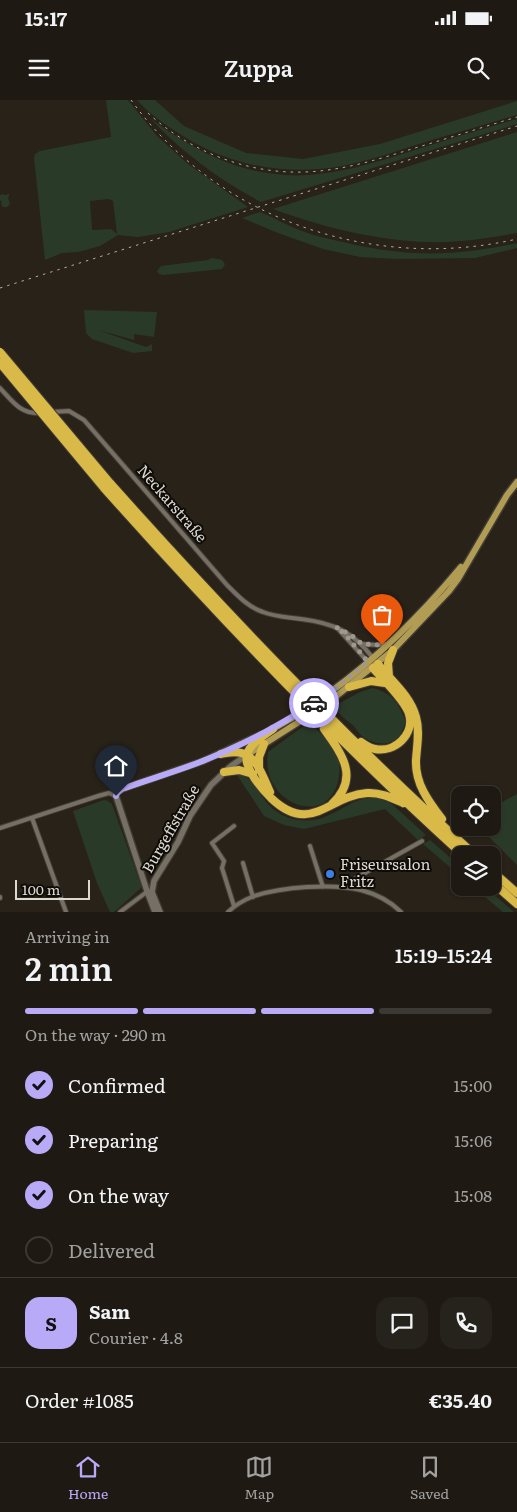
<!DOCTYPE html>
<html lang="en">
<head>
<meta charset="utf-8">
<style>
	body { margin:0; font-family:Literata,serif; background:#26231c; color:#f1f3f6; height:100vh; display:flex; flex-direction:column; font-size:19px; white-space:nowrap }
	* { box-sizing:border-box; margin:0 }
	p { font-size:16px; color:#a1a1a0 }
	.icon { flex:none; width:28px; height:28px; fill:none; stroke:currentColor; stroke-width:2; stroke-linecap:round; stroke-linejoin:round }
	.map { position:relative; height:812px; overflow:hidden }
	.panel { display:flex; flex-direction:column; background:#1e1a13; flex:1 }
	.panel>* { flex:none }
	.controls { position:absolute; left:451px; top:686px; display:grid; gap:10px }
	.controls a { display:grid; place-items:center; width:50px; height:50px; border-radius:10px; background:#1e1a13; box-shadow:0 1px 4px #0004,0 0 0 1px #3c3833; font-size:25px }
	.scale { position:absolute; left:15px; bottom:12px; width:75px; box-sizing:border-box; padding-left:5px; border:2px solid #dcd9d2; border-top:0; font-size:14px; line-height:18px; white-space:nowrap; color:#dcd9d2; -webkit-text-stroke:4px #0f0c08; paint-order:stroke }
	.pin { position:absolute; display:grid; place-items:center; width:42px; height:42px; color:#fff; margin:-51px -21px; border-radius:50% 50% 50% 0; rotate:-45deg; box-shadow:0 0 5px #0007 }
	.pin .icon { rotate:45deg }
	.courier { position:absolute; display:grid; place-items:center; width:50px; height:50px; margin:-25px; border:4px solid #b9aaf7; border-radius:50%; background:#fff; color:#222; box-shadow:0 1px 6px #0007 }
	.summary em { font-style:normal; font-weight:600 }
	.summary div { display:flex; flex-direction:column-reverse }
	.summary { display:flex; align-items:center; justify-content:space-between; height:85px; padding:0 25px }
	h1 { font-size:32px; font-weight:600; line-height:38px }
	.bar { display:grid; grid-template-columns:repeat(4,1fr); gap:8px 5px; align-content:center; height:60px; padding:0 25px }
	.bar i { height:6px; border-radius:4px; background:#3c3833 }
	.bar .current { background:#b9aaf7 }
	.bar p { grid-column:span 4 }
	.line { display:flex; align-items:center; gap:12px; padding:0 25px; border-top:1px solid #3c3833 }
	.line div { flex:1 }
	.round { display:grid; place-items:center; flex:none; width:52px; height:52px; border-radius:15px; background:#26231c }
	ol { padding:0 25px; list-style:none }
	li { display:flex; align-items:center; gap:15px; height:55px }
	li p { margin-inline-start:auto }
	li .icon { padding:5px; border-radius:50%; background:#b9aaf7; color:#111; stroke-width:4 }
	li:last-child { color:#a1a1a0 }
	li i { width:28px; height:28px; border:2px solid #3c3833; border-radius:50% }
	.status { display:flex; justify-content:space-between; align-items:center; height:35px; padding:0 25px; background:#1e1a13; direction:ltr }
	.status svg { height:14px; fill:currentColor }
	header { display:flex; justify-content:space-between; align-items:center; height:65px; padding:0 25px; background:#1e1a13; font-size:22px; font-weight:600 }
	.dock { display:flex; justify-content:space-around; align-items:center; height:70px; border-top:1px solid #3c3833; background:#1e1a13; font-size:14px; color:#a1a1a0 }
	.dock a { display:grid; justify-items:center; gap:2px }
	.dock .current { color:#b9aaf7 }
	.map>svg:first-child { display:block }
	.green { fill:#2a3a28; fill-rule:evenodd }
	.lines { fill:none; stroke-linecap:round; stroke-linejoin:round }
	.minor-casing { stroke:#423d35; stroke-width:6 }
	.secondary-casing { stroke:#423d35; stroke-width:8 }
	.primary-casing { stroke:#423d35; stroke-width:9 }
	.motorway-casing { stroke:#423d35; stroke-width:10 }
	.minor { stroke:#766f64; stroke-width:4 }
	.secondary { stroke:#766f64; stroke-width:5.5 }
	.primary { stroke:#b19c54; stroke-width:6 }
	.motorway { stroke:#d9ba49; stroke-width:8 }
	.rail { stroke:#b3b0a8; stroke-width:1; stroke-dasharray:2.5 5; stroke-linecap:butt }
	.primary-bridge-casing { stroke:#423d35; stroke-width:9; stroke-linecap:butt }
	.motorway-bridge-casing { stroke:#423d35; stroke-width:10; stroke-linecap:butt }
	.primary-bridge { stroke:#b19c54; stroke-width:6 }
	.motorway-bridge { stroke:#d9ba49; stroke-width:8 }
	.done { stroke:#9d9991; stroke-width:5; stroke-dasharray:0 9 }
	.route { stroke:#b9aaf7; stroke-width:6 }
	.shop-dot { fill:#3f7fe0; stroke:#0f0c08; stroke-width:2 }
	.labels { text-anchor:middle; stroke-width:4; stroke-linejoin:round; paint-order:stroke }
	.street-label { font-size:15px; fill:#dcd9d2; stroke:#0f0c08 }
	.poi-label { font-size:15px; fill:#dcd9d2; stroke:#0f0c08; text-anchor:start }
</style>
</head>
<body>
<div class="status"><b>15:17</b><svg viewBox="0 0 49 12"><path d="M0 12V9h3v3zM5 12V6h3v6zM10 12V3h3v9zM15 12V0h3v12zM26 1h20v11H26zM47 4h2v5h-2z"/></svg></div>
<header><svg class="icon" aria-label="menu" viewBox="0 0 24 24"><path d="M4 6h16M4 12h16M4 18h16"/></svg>Zuppa<svg class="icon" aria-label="search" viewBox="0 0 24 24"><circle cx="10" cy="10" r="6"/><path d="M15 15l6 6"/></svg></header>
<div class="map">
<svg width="517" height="812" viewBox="0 0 517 812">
	<rect width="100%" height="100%" fill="#282219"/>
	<!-- green -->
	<path class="green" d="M106,0H128L157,36L188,64L248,107L169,132L138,137L118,135L100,146L78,152L62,153L45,160L34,58L35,54L40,51L111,37ZM109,99L113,101L117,134L111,129L92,130L90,101Z
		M137,0H155L184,26L246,53L303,59L380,44L517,1V15C484,25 452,34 419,44C394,52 368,61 342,66C292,75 240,68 195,43C174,31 153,18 137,0Z
		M150,18C190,48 234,72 285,75C329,78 373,63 415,50C449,39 483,29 517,19V24L261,102C221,81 181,52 150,18Z
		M517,32V133C488,138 459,143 429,142C376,141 319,126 273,109Z
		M3,94L5,95L9,94V96L8,98L10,104L7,107H3L1,104L2,102L0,100V95Z
		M260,112C275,118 288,126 302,131C315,136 329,139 343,142C404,157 456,157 517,143V148L475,158L396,159L360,157L323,149L278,133L242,118Z
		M212,158L222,160L225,164L222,169L164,175L159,174L157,171L161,166L208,160Z
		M84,210L157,212L154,237L134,234V240L98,230L146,247L152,244V251L133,253L92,239L86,233Z
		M373,588C394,594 398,603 406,622C404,626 402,632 399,636C389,648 371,644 361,635C357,631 355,626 350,623C344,618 341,616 336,610V605L360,592Z
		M309,622C318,631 329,640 335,651C340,659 340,669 339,677C330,731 259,704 268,652Z
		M237,675C251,674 256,689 264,699C271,710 286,719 299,720C307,721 315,720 322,718C347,710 364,686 393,705L426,735L418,740L385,709L304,729L284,725L264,716Z
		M517,694V765L480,728H492L493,707Z
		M104,700L108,701L112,704L141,785V788L114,812H110L97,783L73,711Z
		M430,740L460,766V776L423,744Z
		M474,788H486L514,812H503Z"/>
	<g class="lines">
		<!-- minor casing -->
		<g class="minor-casing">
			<path id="minor" d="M0,288C13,302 21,315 42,313
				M51,312L69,311L84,320L227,485C238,496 248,507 263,512C276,517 288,517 301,519C334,523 353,532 373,558
				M339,530L368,562
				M362,544L377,545L387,544
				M32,718L66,812
				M234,726L212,743L224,761L222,768L234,806
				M0,728L98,696L109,693L116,696
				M310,746L323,787
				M243,763L253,797
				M351,788L356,778L422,741
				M0,797V798
				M120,812L148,791
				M228,812C235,805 244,800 254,796C282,787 332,783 361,790C376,794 390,801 401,812"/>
		</g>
		<!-- secondary casing -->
		<g class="secondary-casing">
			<path id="secondary" d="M155,812L147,791L116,696L117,693L122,689L203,661L262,634
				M160,812L152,792L154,781L178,742L190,716L211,685L231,666L247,655"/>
		</g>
		<!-- primary casing -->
		<g class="primary-casing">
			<path id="primary" d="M329,593C379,557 422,514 461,467
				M334,598L393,550L449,491L458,479L507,395L517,382
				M273,629L292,618
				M247,655L297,623"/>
		</g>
		<!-- motorway casing -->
		<g class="motorway-casing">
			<path id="motorway" d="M110,383C226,513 346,639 475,755
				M104,388C218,516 336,640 463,755
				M378,564C391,581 410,595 416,617C420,631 417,645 416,660C415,683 428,701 442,719
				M389,577L388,563L393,550
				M349,587L371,581L385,583
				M273,629C262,637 243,647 247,663C251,676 262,689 271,698C311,736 328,696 367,693C380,692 392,698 403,703
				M324,629C342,654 360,678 332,704
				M361,642C365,645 369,648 375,649C395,653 415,634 409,614C405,600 383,580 373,568
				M221,654C227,653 234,651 241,653C257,656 264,679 270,692
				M259,670V657L264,644
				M224,672L239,670L253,674
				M492,771L517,793
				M492,782L517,804"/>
		</g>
		<!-- minor -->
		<use href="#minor" class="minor"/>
		<!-- secondary -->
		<use href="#secondary" class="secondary"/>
		<!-- primary -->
		<use href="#primary" class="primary"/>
		<!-- motorway -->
		<use href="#motorway" class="motorway"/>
		<!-- rail -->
		<path class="rail" d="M131,0C218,120 374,172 517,139
			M148,13C189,51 247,74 304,72C342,71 379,59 415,48C449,38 483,27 517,17
			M0,188L517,26"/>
		<!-- primary-bridge casing -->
		<g class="primary-bridge-casing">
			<path id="primary-bridge" d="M292,618L329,593
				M297,623L334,598"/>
		</g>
		<!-- motorway-bridge casing -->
		<g class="motorway-bridge-casing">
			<path id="motorway-bridge" d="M0,252L110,383
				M0,263L104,388"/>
		</g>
		<!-- primary-bridge -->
		<use href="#primary-bridge" class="primary-bridge"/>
		<!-- motorway-bridge -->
		<use href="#motorway-bridge" class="motorway-bridge"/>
	</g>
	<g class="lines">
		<!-- done -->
		<path class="done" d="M314,603L336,588L368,562L345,534L336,527L351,535L362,544L382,545"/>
		<!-- route -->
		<path class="route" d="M116,696L117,693L122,689C147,680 171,673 195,664C237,648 276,628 314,603"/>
	</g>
	<!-- markers -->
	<circle class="shop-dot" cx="330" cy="774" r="5"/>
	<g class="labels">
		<!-- street labels -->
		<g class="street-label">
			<text transform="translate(172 404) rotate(49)" y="5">Neckarstraße</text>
			<text transform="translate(171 729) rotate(-60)" y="5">Burgeffstraße</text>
		</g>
		<!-- poi labels -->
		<g class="poi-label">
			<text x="340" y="770">Friseursalon<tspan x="340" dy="17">Fritz</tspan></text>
		</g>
	</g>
</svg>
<div class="controls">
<a><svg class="icon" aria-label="locate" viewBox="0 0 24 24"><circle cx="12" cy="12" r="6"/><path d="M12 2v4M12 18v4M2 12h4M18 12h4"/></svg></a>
<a><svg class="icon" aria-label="layers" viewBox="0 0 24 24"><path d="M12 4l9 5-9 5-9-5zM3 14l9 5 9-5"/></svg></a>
</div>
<div class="scale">100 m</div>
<div class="pin" style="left:382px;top:545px;background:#ea580c"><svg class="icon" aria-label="bag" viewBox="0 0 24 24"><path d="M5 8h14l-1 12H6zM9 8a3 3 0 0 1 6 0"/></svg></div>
<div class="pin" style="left:116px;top:696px;background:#1f2937"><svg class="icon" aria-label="home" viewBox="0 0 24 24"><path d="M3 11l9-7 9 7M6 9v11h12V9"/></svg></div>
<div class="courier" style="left:314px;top:603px"><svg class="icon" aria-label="car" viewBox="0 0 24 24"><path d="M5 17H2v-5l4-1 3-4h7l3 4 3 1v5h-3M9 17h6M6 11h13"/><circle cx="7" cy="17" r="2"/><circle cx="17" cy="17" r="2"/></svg></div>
</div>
<section class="panel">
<div class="summary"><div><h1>2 min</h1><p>Arriving in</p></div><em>15:19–15:24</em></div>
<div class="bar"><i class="current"></i><i class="current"></i><i class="current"></i><i></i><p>On the way · 290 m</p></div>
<ol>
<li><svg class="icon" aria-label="check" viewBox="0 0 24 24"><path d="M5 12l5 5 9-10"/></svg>Confirmed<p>15:00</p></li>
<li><svg class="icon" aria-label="check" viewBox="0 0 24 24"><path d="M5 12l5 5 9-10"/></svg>Preparing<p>15:06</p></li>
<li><svg class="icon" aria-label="check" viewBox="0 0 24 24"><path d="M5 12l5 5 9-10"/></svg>On the way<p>15:08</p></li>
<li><i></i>Delivered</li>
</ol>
<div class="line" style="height:90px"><b class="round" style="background:#b9aaf7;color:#111">S</b><div><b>Sam</b><p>Courier · 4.8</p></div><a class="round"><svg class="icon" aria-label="chat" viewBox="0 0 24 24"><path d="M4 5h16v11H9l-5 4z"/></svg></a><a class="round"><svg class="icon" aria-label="phone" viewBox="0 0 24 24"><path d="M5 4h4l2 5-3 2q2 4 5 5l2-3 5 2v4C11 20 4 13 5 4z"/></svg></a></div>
<div class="line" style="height:65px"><div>Order #1085</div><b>€35.40</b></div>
</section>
<nav class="dock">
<a class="current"><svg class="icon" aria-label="home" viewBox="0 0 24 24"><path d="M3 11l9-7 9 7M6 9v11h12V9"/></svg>Home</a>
<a><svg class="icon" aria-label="map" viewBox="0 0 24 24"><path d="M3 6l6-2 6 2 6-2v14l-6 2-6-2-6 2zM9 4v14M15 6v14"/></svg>Map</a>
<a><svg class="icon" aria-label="saved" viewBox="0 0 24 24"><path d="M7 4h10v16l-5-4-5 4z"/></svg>Saved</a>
</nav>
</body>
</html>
